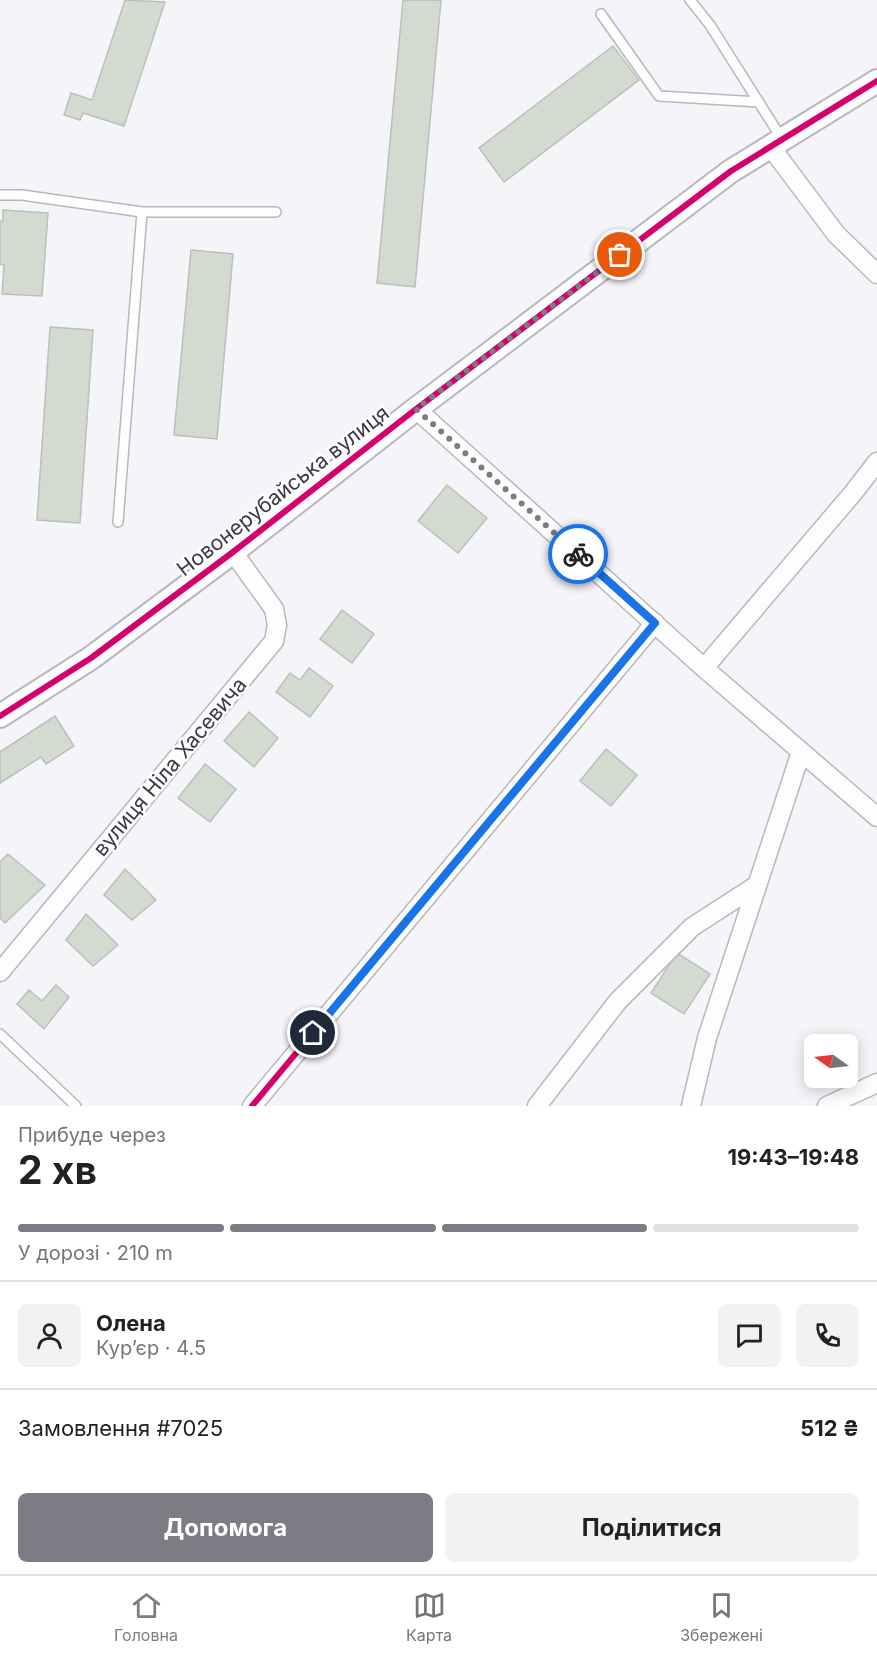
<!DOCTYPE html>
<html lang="uk">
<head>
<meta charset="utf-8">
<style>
	body { margin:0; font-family:Inter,sans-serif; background:#f2f2f2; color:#222; height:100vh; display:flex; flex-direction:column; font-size:22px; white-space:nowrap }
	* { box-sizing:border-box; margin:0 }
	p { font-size:20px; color:#767676 }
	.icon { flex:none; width:33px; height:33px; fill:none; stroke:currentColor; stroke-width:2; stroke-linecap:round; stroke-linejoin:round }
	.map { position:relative; height:1106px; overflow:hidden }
	.panel { display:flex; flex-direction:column; background:#fff; flex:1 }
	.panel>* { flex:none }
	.needle { width:39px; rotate:284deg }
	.tools { position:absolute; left:804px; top:1034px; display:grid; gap:12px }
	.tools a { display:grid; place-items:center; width:54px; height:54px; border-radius:9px; background:#fff; box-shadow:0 3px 15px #0003; font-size:30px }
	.pin { position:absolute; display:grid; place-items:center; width:51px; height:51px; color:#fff; margin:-26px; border:3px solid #fff; border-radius:50%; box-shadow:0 2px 6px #0007 }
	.courier { position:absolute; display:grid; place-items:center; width:60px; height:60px; margin:-30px; border:4px solid #1a73e8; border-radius:50%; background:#fff; color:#222; box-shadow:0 2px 8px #0007 }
	.headline em { font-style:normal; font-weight:700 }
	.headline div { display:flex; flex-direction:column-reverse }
	.headline { display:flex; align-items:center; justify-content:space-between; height:102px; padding:0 18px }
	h1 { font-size:39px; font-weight:700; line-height:45px }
	.bar { display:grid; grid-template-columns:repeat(4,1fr); gap:9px 6px; align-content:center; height:72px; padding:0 18px }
	.bar i { height:8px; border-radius:4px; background:#e0e0e0 }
	.bar .current { background:#7d7b84 }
	.bar p { grid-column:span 4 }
	.line { display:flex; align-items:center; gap:15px; padding:0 18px; border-top:2px solid #e0e0e0 }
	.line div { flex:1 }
	.round { display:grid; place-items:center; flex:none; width:63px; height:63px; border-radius:9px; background:#f2f2f2 }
	.cta { display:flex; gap:12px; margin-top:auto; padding:12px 18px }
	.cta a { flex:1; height:69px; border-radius:9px; background:#7d7b84; color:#fff; font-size:24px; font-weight:700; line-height:69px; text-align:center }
	.cta a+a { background:#f2f2f2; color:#222 }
	.tab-bar { display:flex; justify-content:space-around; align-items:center; height:84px; border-top:2px solid #e0e0e0; background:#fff; font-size:16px; color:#767676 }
	.tab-bar a { display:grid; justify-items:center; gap:3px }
	.tab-bar .current { color:#7d7b84 }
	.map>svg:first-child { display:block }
	.building { fill:#d3dbd1; stroke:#bcbfbc; stroke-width:1.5 }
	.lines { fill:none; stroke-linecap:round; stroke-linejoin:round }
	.service-casing { stroke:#b8b7be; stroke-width:12 }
	.minor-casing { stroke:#b8b7be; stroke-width:21 }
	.tertiary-casing { stroke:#b8b7be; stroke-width:26 }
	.service { stroke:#fefdfe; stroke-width:9 }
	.minor { stroke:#fefdfe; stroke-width:18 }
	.tertiary { stroke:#fefdfe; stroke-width:22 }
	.cycleway-casing { stroke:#fff; stroke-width:10 }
	.cycleway { stroke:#d6006c; stroke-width:6 }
	.done { stroke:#7d7b84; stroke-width:6; stroke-dasharray:0 10.8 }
	.route { stroke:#1a73e8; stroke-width:8 }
	.labels { text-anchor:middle; stroke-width:5; stroke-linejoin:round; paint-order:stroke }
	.street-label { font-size:21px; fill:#3c3a45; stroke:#fff }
</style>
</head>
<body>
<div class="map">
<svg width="877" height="1106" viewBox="0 0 877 1106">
	<rect width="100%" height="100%" fill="#f5f4f9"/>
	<!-- building -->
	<path class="building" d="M125,0L165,2L124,126L83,113L80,120L64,115L71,93L92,100Z
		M403,0H441L415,287L377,283Z
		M613,46L639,80L504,182L479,148Z
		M3,210L48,213L42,296L2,294L4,265L0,264V221H3Z
		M191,250L233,254L217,439L174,435Z
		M50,327L93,330L80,523L37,520Z
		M447,485L487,518L458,553L418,521Z
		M342,610L374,634L352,663L320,639Z
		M309,668L333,686L310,717L276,692L290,673L300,680Z
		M249,712L278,738L254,767L224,741Z
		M55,716L74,746L46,764L41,757L0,783V752Z
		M606,749L637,775L611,806L580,781Z
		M205,764L236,789L210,822L178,798Z
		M8,854L45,885L5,923L0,918V862Z
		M125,869L156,900L132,920L104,895Z
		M86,914L118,945L93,966L66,940Z
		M677,953L710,974L684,1014L651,993Z
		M56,985L69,997L44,1029L17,1004L29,990L42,1001Z"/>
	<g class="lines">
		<!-- service casing -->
		<g class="service-casing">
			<path id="service" d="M690,0L710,25L782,139
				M601,14L659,96L759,102
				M0,195H22L142,212H276
				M118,522L142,212
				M0,1034L76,1106"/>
		</g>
		<!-- minor casing -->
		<g class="minor-casing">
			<path id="minor" d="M770,146L836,234L877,274
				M416,409L704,668L877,817
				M704,668L853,493L877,462
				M0,972L274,641L277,625L274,609L233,552
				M252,1106L655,623
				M537,1106L618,1001L692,927L757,885
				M691,1106L707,1038L801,752
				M827,1106L877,1083"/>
		</g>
		<!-- tertiary casing -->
		<g class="tertiary-casing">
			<path id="tertiary" d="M0,716L91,658L233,552L416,409L731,171L877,81"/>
		</g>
		<!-- service -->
		<use href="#service" class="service"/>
		<!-- minor -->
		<use href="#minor" class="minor"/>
		<!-- tertiary -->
		<use href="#tertiary" class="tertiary"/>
		<!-- cycleway casing -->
		<g class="cycleway-casing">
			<path id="cycleway" d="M0,716L91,658L233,552L416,409L731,171L877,81
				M252,1106L655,623"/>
		</g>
		<!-- cycleway -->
		<use href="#cycleway" class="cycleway"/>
	</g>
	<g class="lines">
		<!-- done -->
		<path class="done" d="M578,554L416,409L620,255"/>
		<!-- route -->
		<path class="route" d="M313,1033L655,623L578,554"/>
	</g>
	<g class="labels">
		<!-- street labels -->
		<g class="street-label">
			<text transform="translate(283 491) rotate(-38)" y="7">Новонерубайська вулиця</text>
			<text transform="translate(170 767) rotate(-50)" y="7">вулиця Ніла Хасевича</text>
		</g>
	</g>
</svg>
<div class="tools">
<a><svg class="needle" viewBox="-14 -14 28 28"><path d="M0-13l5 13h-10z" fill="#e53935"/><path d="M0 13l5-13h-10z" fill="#767676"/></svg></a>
</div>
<div class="pin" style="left:620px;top:255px;background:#ea580c"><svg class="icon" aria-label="bag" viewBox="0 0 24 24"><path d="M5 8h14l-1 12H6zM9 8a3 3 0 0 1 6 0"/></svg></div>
<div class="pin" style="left:313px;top:1033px;background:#1f2937"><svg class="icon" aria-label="home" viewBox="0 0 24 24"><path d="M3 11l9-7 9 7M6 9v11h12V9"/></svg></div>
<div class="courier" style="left:578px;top:554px"><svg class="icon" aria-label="bike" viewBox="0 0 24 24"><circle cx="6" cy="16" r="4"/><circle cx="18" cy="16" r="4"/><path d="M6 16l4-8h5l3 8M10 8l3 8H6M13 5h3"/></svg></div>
</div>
<section class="panel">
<div class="headline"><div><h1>2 хв</h1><p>Прибуде через</p></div><em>19:43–19:48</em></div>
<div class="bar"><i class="current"></i><i class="current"></i><i class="current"></i><i></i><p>У дорозі · 210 m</p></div>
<div class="line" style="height:108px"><a class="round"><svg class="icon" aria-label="person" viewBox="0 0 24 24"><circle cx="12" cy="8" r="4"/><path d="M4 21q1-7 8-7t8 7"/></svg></a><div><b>Олена</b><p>Кур’єр · 4.5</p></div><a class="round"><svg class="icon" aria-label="chat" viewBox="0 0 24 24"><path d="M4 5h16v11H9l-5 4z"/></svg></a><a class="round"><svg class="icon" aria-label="phone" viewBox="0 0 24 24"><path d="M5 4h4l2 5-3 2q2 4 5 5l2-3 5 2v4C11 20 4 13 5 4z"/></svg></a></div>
<div class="line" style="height:78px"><div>Замовлення #7025</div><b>512 ₴</b></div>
<div class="cta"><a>Допомога</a><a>Поділитися</a></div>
</section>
<nav class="tab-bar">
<a class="current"><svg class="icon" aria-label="home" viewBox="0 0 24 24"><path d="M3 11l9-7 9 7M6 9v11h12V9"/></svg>Головна</a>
<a><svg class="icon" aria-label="map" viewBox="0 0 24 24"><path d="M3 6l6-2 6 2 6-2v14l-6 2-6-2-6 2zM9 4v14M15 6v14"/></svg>Карта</a>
<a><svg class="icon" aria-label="saved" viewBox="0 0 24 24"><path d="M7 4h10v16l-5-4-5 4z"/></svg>Збережені</a>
</nav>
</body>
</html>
